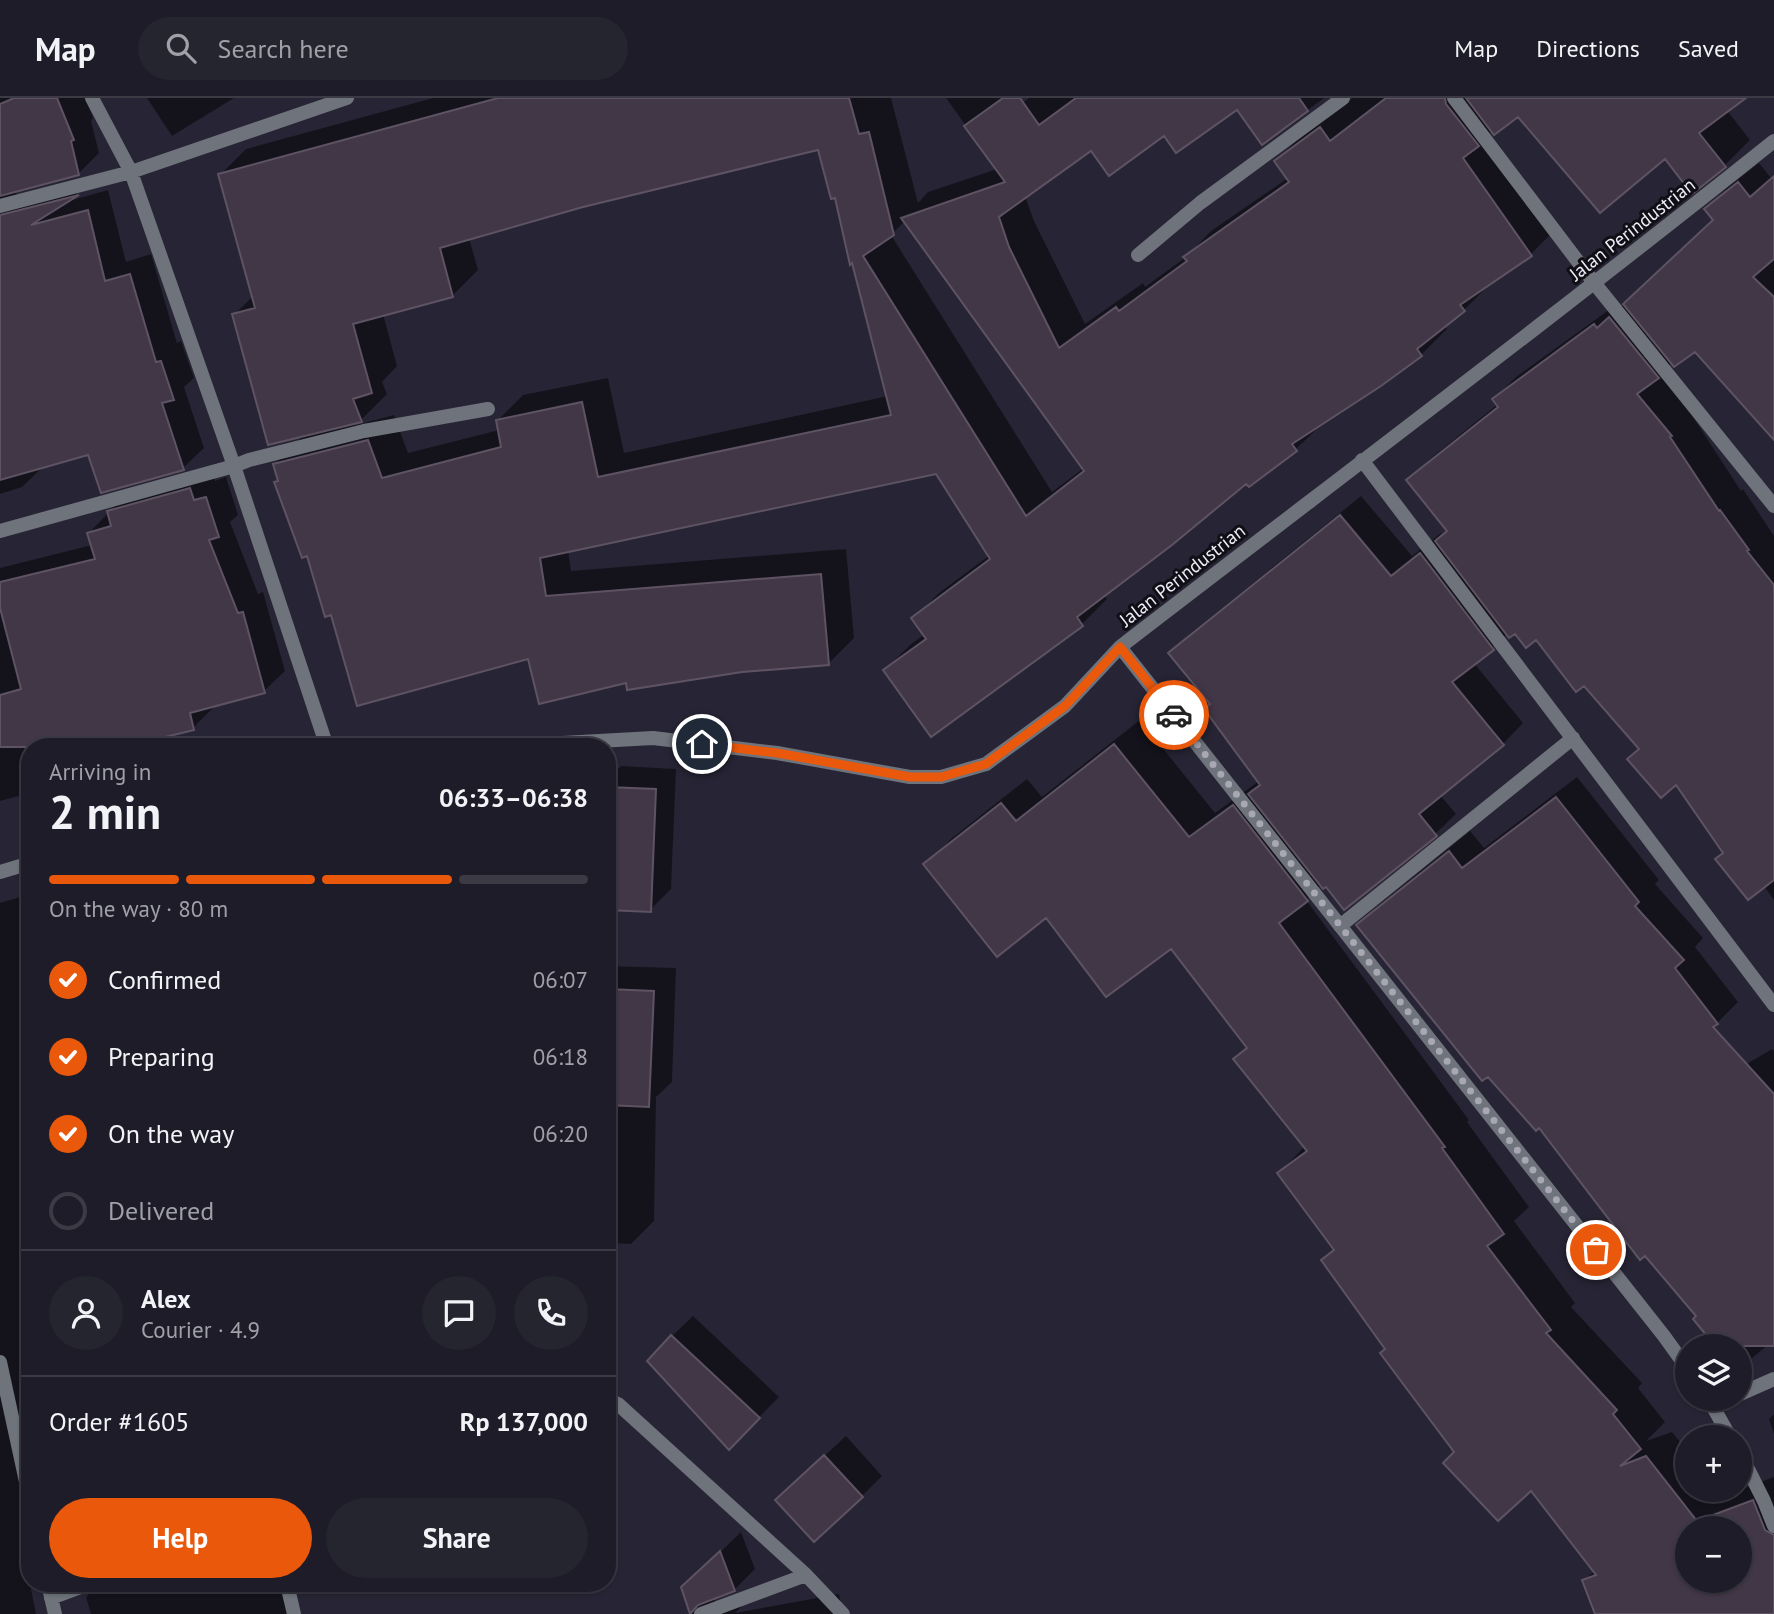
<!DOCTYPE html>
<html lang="en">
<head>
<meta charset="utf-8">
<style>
	body { margin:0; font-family:"PT Sans",sans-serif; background:#252530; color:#f1f3f6; height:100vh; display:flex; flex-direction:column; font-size:26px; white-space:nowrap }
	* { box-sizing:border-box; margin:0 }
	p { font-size:23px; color:#a0a1a8 }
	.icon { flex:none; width:38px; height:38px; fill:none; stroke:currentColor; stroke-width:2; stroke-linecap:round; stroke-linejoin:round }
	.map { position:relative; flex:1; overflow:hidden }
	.panel { position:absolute; left:21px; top:640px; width:595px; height:854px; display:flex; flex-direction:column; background:#1d1c28; border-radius:28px; box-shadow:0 2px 5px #0004,0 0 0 2px #3b3a45 }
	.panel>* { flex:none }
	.buttons { position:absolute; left:1675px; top:1236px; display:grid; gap:14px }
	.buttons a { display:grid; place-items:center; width:77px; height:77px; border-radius:50%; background:#1d1c28; box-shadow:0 2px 5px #0004,0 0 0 2px #3b3a45; font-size:35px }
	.pin { position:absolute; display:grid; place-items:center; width:60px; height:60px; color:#fff; margin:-30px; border:4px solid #fff; border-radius:50%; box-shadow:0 2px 7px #0007 }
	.courier { position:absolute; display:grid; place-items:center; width:70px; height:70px; margin:-35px; border:5px solid #ea580c; border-radius:50%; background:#fff; color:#222; box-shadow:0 2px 9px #0007 }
	.headline em { font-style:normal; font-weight:600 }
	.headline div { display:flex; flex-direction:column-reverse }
	.headline { display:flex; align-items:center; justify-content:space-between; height:119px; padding:0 28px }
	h1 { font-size:46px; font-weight:600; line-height:52px }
	.bar { display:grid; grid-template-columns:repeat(4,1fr); gap:10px 7px; align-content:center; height:84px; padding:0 28px }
	.bar i { height:9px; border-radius:5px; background:#3b3a45 }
	.bar .selected { background:#ea580c }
	.bar p { grid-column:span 4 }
	.line { display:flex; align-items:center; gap:18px; padding:0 28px; border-top:2px solid #3b3a45 }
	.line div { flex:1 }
	.round { display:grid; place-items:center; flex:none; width:74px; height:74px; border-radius:37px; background:#252530 }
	ol { padding:0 28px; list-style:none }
	li { display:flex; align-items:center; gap:21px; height:77px }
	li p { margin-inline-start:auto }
	li .icon { padding:7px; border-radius:50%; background:#ea580c; color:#fff; stroke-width:4 }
	li:last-child { color:#a0a1a8 }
	li i { width:38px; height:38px; border:4px solid #3b3a45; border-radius:50% }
	.action { display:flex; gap:14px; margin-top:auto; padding:14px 28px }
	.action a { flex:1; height:80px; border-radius:42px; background:#ea580c; color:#fff; font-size:28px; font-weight:600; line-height:80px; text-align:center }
	.action a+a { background:#252530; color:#f1f3f6 }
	header { display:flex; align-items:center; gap:42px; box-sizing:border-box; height:98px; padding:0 35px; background:#1d1c28; border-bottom:2px solid #3b3a45 }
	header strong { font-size:33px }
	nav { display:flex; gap:38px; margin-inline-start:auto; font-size:24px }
	.search { width:490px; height:63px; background:#252530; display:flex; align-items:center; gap:18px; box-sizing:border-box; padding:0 24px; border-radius:38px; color:#a0a1a8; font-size:26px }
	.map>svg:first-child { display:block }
	.shadow { fill:#0007; fill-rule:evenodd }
	.building { fill:#423747; stroke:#5e5363; stroke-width:2; fill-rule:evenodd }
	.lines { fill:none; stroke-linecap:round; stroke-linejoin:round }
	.minor { stroke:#6f737b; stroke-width:14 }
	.done { stroke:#a8a7b4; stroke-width:7; stroke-dasharray:0 12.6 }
	.route { stroke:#ea580c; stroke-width:9 }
	.labels { text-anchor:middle; stroke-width:6; stroke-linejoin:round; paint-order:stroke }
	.street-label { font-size:19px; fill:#eeedf8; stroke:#100f16 }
</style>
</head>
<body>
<header>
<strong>Map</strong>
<div class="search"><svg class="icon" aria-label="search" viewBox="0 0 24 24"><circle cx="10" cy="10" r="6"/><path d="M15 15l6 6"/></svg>Search here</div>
<nav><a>Map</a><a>Directions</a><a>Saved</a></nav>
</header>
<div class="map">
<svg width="1774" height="1516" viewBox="0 0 1774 1516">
	<rect width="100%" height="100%" fill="#272535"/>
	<!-- shadow -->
	<path class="shadow" d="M0,0H85L93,20L91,23L99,55L78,76L14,93L18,97L95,79L69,103L108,92L126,164L151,156L177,245L181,243L194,280L184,289L204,350L183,370L89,355L44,368L22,389L0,396Z
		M147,0H234L172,38Z
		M433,0H891L918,105L928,94L997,71L946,0H1020L1014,11L1029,0H1324L1263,45L1237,10L1165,35L1091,51L1025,98L1034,123L1085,226L1143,185L1145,189L1186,159L1211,133L1288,80L1276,63L1302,37L1353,0H1741L1726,11L1750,42L1725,67L1693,93L1665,59L1518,16L1493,32L1489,35L1556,131L1531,156L1489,187L1464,212L1444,228L1447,231L1421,257L1322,326L1296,351L1249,387L1247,384L1104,497L1107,501L1082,526L885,572L910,547L925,536L913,521L939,495L990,457L937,374L568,452L571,473L846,451L854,540L828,566L628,583L332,515L276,385L279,382L275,366L305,336L234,217L253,198L220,77L246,51ZM819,50L836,98L888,298L624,355L608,280L523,297L497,323L499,332L408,355L394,317L356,327L387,296L382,284L397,268L383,216L452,198L478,172L469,140L582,108ZM905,123L1084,370L1052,394L891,137Z
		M1759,65L1771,80L1774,78V339L1695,252L1673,264L1660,276L1692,315L1691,316L1741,393L1743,391L1774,438V802L1764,788L1725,754L1677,685L1641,650L1584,586L1537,540L1515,533L1507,536L1474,565L1523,625L1503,646L1440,697L1456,716L1435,736L1326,787L1322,786L1306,802L1469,1022L1467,1024L1529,1109L1514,1123L1575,1205L1571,1209L1642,1285L1638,1290L1665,1324L1646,1343L1672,1334L1687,1352V1391H1718L1723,1398L1774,1379V1516H1597L1584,1483L1595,1472L1531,1390L1456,1354L1323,1162L1335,1150L1279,1075L1305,1048L1235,961L1248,949L1171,848L1046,818L926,767L951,741L1027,681L1042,699L1140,622L1215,715L1259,683L1211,605L1171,556L1191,535L1361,398L1412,458L1441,435L1443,437L1449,432L1409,382L1430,361L1498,306L1494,301L1516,279L1617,206L1620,210L1715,122L1706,111L1727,90ZM1687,1430H1740V1482H1687Z
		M211,371L215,383L226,379L238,417L230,424L258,496L263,494L285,573L264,593L213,607V610L193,630L158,640L148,649H30V695L0,703V470L92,447L89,435L129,393Z
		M621,668L676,671L671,791L650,812L607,810V682Z
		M1577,679L1659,782L1655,786L1703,840L1695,849L1738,904L1717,925L1700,937L1726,978L1772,951L1774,953V1242L1740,1270V1248L1359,827L1379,807L1470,733L1484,750Z
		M30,796V1475L28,1476L36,1516H0V805Z
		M607,868L676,870L672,984L656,999L654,1123L631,1146L607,1145Z
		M693,1218L779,1299L729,1350L672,1238Z
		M1774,1316V1336L1769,1321Z
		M846,1338L882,1378L862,1398L798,1382Z
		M741,1434L755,1471L734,1492L713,1500L716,1504L756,1494L735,1515L839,1496L843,1516H692L683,1490Z
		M99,1486H279L287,1516H91L86,1499Z"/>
	<!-- building -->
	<path class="building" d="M14,0H57L74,42L71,43L79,77L0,98V6Z
		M498,0H849L859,36L869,34L894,137L863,158L1026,418L1084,373L901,120L1005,84L964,28L1003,0H1020L1039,27L1076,0H1299L1308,13L1262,47L1237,12L1176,55L1164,38L1109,78L1091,53L999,119L1009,149L1059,250L1116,209L1119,213L1187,163L1183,159L1289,84L1274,63L1320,29L1330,43L1386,0H1445L1446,6L1479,48L1463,60L1532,158L1460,207L1465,213L1417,251L1422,258L1381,288L1292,346L1297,353L1249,389L1246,386L1172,447L1077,519L1083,528L931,639L883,572L926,541L911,520L990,461L936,376L540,460L546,498L821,476L829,567L742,574L627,592L626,585L539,606L528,561L357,608L331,517L325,519L307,458L302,460L274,384L278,383L273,366L368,342L382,380L501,349L496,322L582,304L598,379L891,317L852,165L850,167L835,100L831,101L818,52L583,109L440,150L453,199L353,226L372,295L353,301L362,324L268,347L232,216L255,210L218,76Z
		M1466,0H1746L1699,35L1726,69L1692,96L1665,61L1600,115L1518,19L1494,37Z
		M1774,78V161L1753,179L1774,199V342L1695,254L1674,269L1623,206L1713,122L1704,111L1738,84L1750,99Z
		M79,97L31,127L88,112L105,183L130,176L156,264L161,263L174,302L162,305L184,372L101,395L88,357L0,382V117Z
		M1609,219L1659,280L1637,296L1672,338L1670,339L1719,413L1720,412L1749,452L1747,453L1774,487V782L1748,802L1715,761L1723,755L1676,687L1661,700L1627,661L1639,651L1584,588L1576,594L1536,542L1526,550L1515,536L1509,540L1435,443L1447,433L1406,382L1498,309L1492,301L1594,226L1597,230Z
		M190,390L194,402L206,399L219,439L209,442L238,515L243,514L265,595L190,615L194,632L124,649H0V597L21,591L0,510V484L95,461L87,435L111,428L107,413Z
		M1340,417L1391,478L1420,455L1494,552L1452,584L1504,647L1419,716L1437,738L1344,812L1326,789L1323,791L1248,696L1260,687L1204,611L1210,606L1168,555Z
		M1114,646L1189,739L1233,707L1308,803L1279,825L1445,1049L1442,1050L1504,1136L1487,1148L1551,1232L1546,1235L1617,1312L1613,1316L1641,1351L1620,1368L1646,1358L1697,1423L1753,1402L1765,1432L1774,1437V1516H1595L1582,1482L1596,1477L1531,1393L1498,1423L1443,1365L1454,1354L1380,1255L1385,1251L1321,1162L1334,1152L1277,1075L1307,1053L1233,961L1247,950L1171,851L1106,899L1046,820L997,859L923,766L1001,705L1016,723ZM1687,1430H1740V1482H1687Z
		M607,689L656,691L651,814L607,812Z
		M1556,699L1639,804L1635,808L1684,862L1675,870L1718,926L1713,929L1774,996V1248H1715L1693,1221L1696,1218L1645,1158L1640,1162L1539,1030L1536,1033L1488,979L1482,983L1356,827L1449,753L1462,770Z
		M607,891L654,893L649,1009L607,1007Z
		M671,1237L760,1320L729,1352L647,1263Z
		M824,1357L863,1399L814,1444L775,1402Z
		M720,1453L735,1493L698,1507L690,1516L681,1489Z"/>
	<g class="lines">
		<!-- minor -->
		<path class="minor" d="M92,0L131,74L234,368L327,649
			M1454,0L1595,186L1774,408
			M0,108L131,74L347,0
			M1138,157L1200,105L1343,0
			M1362,362L1774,907
			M0,433L234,368L249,362L364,333L488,311
			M1120,549L1664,1238L1687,1270
			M488,649L653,640L777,655L910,679H941L986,666L1065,608L1120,549C1338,381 1559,215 1774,43
			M0,774L30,765
			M1340,828L1573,640
			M0,1264L30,1402
			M1740,1296L1774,1281
			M1708,1300L1730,1339
			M607,1301L618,1306L806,1477L843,1516
			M1713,1308L1730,1300
			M1740,1355L1764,1403L1774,1428
			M48,1486L55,1516
			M287,1486L294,1516
			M51,1500L89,1486
			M701,1516L806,1477"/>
	</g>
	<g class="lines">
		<!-- done -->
		<path class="done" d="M1174,617L1596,1152"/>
		<!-- route -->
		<path class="route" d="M702,646L777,655L910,679H941L986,666L1065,608L1120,549L1174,617"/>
	</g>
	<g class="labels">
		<!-- street labels -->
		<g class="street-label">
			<text transform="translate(1632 131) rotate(-38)" y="7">Jalan Perindustrian</text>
			<text transform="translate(1182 477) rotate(-38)" y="7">Jalan Perindustrian</text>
		</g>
	</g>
</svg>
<div class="buttons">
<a><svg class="icon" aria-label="layers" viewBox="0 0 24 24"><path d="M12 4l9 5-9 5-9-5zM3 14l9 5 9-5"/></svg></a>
<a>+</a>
<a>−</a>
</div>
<div class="pin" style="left:1596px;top:1152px;background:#ea580c"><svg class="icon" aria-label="bag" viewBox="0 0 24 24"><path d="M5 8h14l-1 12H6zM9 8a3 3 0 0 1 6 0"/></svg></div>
<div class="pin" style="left:702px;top:646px;background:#1f2937"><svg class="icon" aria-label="home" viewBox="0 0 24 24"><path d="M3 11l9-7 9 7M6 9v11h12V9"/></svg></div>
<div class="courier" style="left:1174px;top:617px"><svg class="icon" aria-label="car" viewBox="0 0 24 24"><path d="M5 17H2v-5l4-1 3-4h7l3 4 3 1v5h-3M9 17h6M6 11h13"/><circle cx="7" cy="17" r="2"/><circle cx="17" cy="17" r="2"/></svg></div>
<section class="panel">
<div class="headline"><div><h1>2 min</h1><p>Arriving in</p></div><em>06:33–06:38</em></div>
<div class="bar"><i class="selected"></i><i class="selected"></i><i class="selected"></i><i></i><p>On the way · 80 m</p></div>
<ol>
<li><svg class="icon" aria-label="check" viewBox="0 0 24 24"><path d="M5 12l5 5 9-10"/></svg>Confirmed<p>06:07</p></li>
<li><svg class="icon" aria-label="check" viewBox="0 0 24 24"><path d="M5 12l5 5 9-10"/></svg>Preparing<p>06:18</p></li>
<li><svg class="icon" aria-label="check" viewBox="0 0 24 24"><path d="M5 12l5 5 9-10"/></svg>On the way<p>06:20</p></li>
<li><i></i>Delivered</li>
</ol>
<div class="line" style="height:126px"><a class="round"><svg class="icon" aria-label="person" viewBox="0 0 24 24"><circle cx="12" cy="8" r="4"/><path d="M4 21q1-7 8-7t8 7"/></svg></a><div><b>Alex</b><p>Courier · 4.9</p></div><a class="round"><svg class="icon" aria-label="chat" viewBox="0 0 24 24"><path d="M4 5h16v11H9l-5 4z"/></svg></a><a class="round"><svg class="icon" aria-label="phone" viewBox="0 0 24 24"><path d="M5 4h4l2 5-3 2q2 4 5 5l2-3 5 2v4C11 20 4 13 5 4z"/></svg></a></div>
<div class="line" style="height:91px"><div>Order #1605</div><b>Rp 137,000</b></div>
<div class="action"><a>Help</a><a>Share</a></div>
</section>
</div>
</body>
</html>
